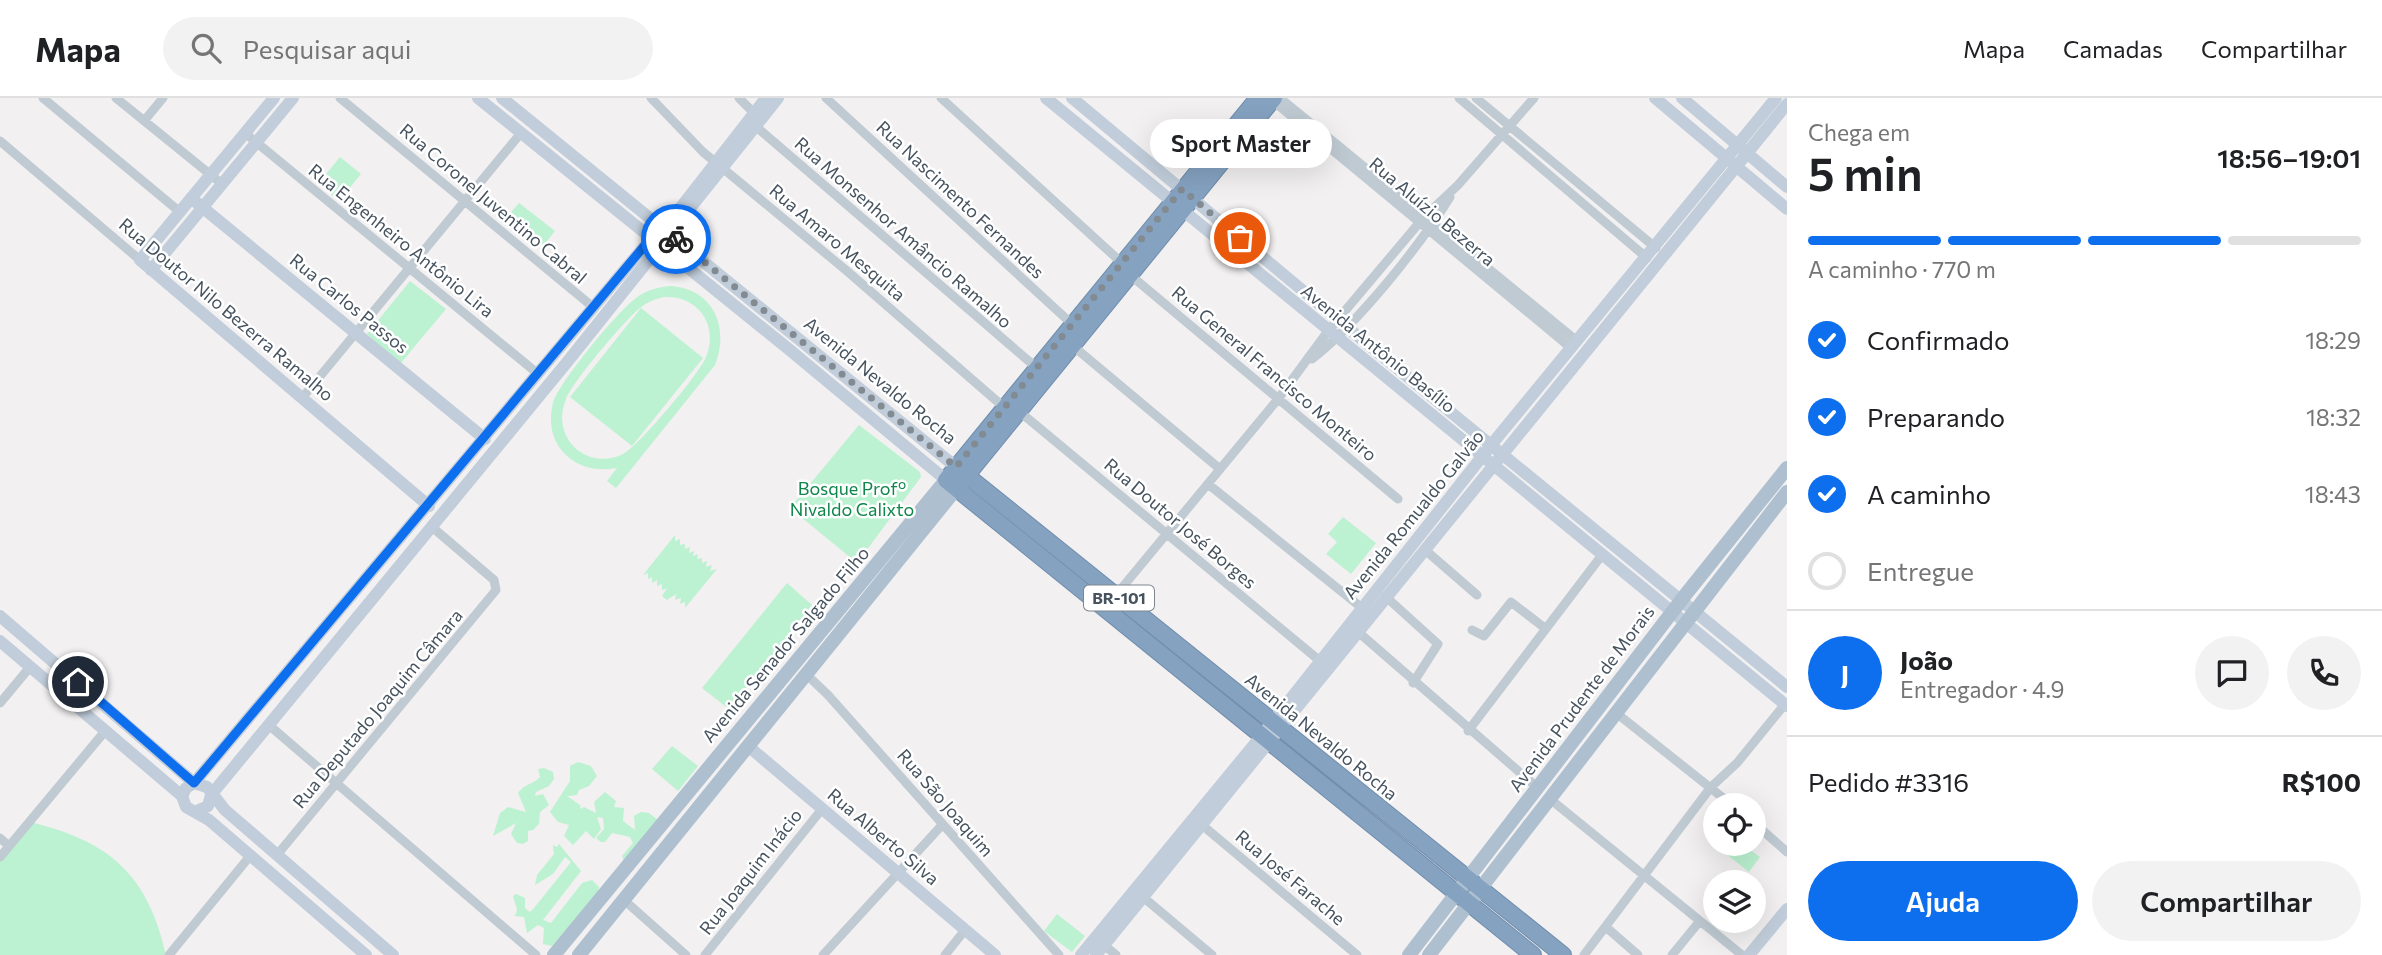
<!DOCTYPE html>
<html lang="pt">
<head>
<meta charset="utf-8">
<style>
	body { margin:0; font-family:Commissioner,sans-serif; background:#f2f2f2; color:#202124; height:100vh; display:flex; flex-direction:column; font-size:26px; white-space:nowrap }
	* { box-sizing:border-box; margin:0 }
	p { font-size:23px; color:#757577 }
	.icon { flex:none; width:38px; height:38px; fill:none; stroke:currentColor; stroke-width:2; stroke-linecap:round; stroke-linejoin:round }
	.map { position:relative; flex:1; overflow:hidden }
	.panel { display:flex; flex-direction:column; background:#fff; width:595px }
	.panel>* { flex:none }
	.controls { position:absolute; left:1703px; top:695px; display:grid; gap:14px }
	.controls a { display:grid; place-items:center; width:63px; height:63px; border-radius:50%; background:#fff; box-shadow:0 7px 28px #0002; font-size:35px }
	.pin { position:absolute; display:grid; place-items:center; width:60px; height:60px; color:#fff; margin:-30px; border:4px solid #fff; border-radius:50%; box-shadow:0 2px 7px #0007 }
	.courier { position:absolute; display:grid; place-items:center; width:70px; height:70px; margin:-35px; border:5px solid #0e6fee; border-radius:50%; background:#fff; color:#222; box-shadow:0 2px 9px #0007 }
	.bubble { position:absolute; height:49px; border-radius:24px; background:#fff; box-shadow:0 7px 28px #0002; font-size:23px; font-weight:600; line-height:49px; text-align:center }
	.summary em { font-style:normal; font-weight:600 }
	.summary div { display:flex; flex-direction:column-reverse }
	.summary { display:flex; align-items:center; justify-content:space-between; height:119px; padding:0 21px }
	h1 { font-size:46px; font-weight:600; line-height:52px }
	.bar { display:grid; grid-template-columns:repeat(4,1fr); gap:10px 7px; align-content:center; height:84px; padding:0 21px }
	.bar i { height:9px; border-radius:5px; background:#e0e0e0 }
	.bar .selected { background:#0e6fee }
	.bar p { grid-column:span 4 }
	.line { display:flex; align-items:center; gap:18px; padding:0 21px; border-top:2px solid #e0e0e0 }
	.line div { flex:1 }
	.round { display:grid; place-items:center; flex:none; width:74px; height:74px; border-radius:37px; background:#f2f2f2 }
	ol { padding:0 21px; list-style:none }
	li { display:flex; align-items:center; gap:21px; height:77px }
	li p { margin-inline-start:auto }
	li .icon { padding:7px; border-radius:50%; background:#0e6fee; color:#fff; stroke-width:4 }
	li:last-child { color:#757577 }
	li i { width:38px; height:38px; border:4px solid #e0e0e0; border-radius:50% }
	.action { display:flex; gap:14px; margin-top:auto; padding:14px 21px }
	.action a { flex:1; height:80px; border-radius:42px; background:#0e6fee; color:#fff; font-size:28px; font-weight:600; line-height:80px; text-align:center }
	.action a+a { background:#f2f2f2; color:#202124 }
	header { display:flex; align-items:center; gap:42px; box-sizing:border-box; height:98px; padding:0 35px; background:#fff; border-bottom:2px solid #e0e0e0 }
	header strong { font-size:33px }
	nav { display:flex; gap:38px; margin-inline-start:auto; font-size:24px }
	.search { width:490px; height:63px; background:#f2f2f2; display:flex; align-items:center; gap:18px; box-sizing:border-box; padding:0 24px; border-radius:38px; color:#757577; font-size:26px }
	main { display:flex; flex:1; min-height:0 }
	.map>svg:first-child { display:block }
	.green { fill:#bcf2d1; fill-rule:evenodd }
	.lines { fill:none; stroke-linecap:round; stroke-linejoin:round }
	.highway-casing { stroke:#708dad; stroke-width:18 }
	.street { stroke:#bfcad2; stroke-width:9 }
	.secondary { stroke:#c1cdda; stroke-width:12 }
	.primary { stroke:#aebfd0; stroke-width:14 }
	.highway { stroke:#85a2c1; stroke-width:16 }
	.done { stroke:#828a92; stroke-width:7; stroke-dasharray:0 12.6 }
	.route { stroke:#0e6fee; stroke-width:9 }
	.labels { text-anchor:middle; stroke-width:5; stroke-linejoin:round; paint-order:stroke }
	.shield { fill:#fff; stroke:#7e878f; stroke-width:2 }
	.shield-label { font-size:16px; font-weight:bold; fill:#46535f }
	.street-label { font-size:18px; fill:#46535f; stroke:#fff }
	.park-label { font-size:18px; fill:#11864c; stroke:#fff }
</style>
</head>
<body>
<header>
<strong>Mapa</strong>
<div class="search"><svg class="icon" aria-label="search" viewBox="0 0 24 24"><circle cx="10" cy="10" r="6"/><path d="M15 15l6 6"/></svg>Pesquisar aqui</div>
<nav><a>Mapa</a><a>Camadas</a><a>Compartilhar</a></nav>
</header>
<main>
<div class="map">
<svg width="1787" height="857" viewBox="0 0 1787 857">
	<rect width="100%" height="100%" fill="#f2f0f0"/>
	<!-- green -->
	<path class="green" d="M340,59L361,76L339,103L318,86Z
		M519,105L555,133L543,148L507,119Z
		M410,183L446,211L400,266L367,236Z
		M671,188C713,191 730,229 715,267L616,390L607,383L617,370C576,378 542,348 553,305C559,284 618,213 636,200C646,192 658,189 671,188ZM664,199C698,197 719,227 706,259C700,275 638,349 623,356C586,374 550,339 566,301C573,283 625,222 640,210C647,204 655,201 664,199Z
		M641,210L703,260L632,348L570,299Z
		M859,327L920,374L921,379L857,465L790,410Z
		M1343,419L1376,445L1351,476L1326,456L1337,444L1328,436Z
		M675,437V443L680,441V447L685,446V451L690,449L689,455L694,453L693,458L698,456L697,461L702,460V465L707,463L706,469L712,467L710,473L717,471L685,510V504L680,506L681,500L675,502L676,496L667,502L662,498L667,490L662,492V486L657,488V482L652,485V479L648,481V475L643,477Z
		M787,485L812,507L729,611L702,590Z
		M672,648L698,668L678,693L652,671Z
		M578,664L591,668L597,678L589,688L579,692L577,697L567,698L580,707L581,711L584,709L596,715L594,704L605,694L616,703L614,709L624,710L623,723L635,732L634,718L641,714L649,715L658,722L624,763L622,758L633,745L630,739L612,735L605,744H601L596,740L604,731L603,720L597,719L601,731L594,741L586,733L573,747L564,738L569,727L558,724L550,714L570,683V668Z
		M544,670L553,674L554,681L549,688L536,694L535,698L543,696L549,707L540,714L539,726L533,732L528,733V743L523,746L517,745L511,736L516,725L493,738L500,715L508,709L526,714L518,695C524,686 534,686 540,679L538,671Z
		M30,724C109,743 148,776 166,857H0V759Z
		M559,746L581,773L543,822L551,825L582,785L592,782L599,789L598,795L552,848L543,846L544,830L538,827L527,835L524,819L515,818L517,812L513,798L516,796L525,800V810L530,814L534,810L571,764L565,759L553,776L535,787L537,777L554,756L553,747L557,749Z
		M1726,746H1742L1760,759L1749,774L1721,752Z
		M1057,816L1085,838L1072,854L1044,833Z"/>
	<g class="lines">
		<!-- highway casing -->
		<g class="highway-casing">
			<path id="highway" d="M1258,0L946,382L1533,857
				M956,369L1563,857
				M962,383L1274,0"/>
		</g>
		<!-- street -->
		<path class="street" d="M43,0L180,114
			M116,0L222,86
			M340,0L593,209
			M651,0L703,54L847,173L1006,311
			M739,0L757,18
			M826,0L1073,227
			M941,0L1123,166
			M1280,0L1577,243
			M1459,0L1647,160
			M1476,0L1656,150
			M1272,2L1571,250
			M144,23L163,0
			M753,26L1038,271
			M245,35L537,275
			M0,43L140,162
			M1129,176L1398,401
			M1073,248L1220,371
			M1312,261C1359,224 1418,150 1450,99
			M302,300L521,35
			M1020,314L1320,563
			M1208,386L1362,510
			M1424,451L1477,497
			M1116,497L1278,301L1328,233L1425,118L1458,87L1534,0
			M1385,498L1438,546L1413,585
			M1472,532L1484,538L1511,504L1546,531
			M1357,533L1539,691
			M806,576L828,597L1059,857
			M0,605L30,569
			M1615,614L1732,707
			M270,628L536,857
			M1468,633L1602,457
			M1550,701L1742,857
			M1754,725L1787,754
			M1202,727L1357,857
			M0,740L9,748
			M277,757L496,492L494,482L432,429
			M0,759L101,638
			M1143,799L1212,857
			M624,802L686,857
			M1607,830L1638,857
			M1104,847L1116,857
			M169,857L250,758
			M705,857L822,711
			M823,857L942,727
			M945,857L965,832
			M1584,857L1711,689L1737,665L1785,606
			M1672,857L1699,824"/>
		<!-- secondary -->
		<path class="secondary" d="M274,0L140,162L429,408
			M478,0L791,253L946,382
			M502,0L956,369
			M1046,0L1787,608
			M1072,0L1338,222L1787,589
			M1655,0L1787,111
			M1682,0L1787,89
			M191,100L485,341
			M151,172L293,0
			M0,518L194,685L207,689L225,712L393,857
			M0,543L182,698L186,709L209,722L366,857
			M748,648L995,857
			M182,698L186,690L194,685L643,150L664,131L766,0
			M197,713L208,708L211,697L568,263L778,0
			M1081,857L1262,637L1492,346L1776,0
			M1096,857L1787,6
			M1749,857L1787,811"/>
		<!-- primary -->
		<path class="primary" d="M554,857L946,382
			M579,857L956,391
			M1409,857L1686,496L1787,370
			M1429,857L1787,394"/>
		<!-- highway -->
		<use href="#highway" class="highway"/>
	</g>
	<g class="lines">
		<!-- done -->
		<path class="done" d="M676,141L956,369L1182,91L1240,140"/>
		<!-- route -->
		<path class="route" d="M78,584L194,685L651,140L664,131L676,141"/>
	</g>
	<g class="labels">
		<!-- shield labels -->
		<rect class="shield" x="1084" y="487.5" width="70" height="25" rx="5"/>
		<g class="shield-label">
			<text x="1119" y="506">BR-101</text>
		</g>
		<!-- street labels -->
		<g class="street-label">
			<text transform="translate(960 102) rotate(43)" y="6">Rua Nascimento Fernandes</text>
			<text transform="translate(493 106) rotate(40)" y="6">Rua Coronel Juventino Cabral</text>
			<text transform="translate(1432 114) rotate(40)" y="6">Rua Aluízio Bezerra</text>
			<text transform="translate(903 135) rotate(41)" y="6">Rua Monsenhor Amâncio Ramalho</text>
			<text transform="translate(401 143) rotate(39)" y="6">Rua Engenheiro Antônio Lira</text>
			<text transform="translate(837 145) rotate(40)" y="6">Rua Amaro Mesquita</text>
			<text transform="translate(349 206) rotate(39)" y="6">Rua Carlos Passos</text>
			<text transform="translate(226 212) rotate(40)" y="6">Rua Doutor Nilo Bezerra Ramalho</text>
			<text transform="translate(1378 251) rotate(39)" y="6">Avenida Antônio Basílio</text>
			<text transform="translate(1274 276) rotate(40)" y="6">Rua General Francisco Monteiro</text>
			<text transform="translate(880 283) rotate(39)" y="6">Avenida Nevaldo Rocha</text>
			<text transform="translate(1414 417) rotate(-51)" y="6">Avenida Romualdo Galvão</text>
			<text transform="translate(1180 426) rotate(40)" y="6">Rua Doutor José Borges</text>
			<text transform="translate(786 547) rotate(-50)" y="6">Avenida Senador Salgado Filho</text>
			<text transform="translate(1582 601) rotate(-53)" y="6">Avenida Prudente de Morais</text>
			<text transform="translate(378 611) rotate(-50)" y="6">Rua Deputado Joaquim Câmara</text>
			<text transform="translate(1321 639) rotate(39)" y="6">Avenida Nevaldo Rocha</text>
			<text transform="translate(945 705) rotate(49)" y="6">Rua São Joaquim</text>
			<text transform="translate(883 739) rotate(40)" y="6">Rua Alberto Silva</text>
			<text transform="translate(751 774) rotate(-52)" y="6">Rua Joaquim Inácio</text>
			<text transform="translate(1290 780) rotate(40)" y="6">Rua José Farache</text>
		</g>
		<!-- park labels -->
		<g class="park-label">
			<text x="852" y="397">Bosque Profº<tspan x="852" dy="21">Nivaldo Calixto</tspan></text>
		</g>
	</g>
</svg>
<div class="controls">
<a><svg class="icon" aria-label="locate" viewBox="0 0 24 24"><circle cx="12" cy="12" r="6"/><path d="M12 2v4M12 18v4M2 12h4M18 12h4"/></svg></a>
<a><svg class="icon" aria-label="layers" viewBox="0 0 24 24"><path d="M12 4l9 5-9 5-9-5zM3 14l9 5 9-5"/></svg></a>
</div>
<div class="pin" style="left:1240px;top:140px;background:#ea580c"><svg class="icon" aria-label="bag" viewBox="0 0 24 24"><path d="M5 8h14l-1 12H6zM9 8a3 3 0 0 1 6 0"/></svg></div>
<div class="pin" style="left:78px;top:584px;background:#1f2937"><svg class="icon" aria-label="home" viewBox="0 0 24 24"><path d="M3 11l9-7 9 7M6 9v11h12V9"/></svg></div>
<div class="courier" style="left:676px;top:141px"><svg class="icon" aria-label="bike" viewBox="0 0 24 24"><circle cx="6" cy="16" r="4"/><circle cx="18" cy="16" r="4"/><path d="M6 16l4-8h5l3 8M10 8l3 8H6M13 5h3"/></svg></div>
<div class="bubble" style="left:1150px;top:21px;width:182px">Sport Master</div>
</div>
<section class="panel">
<div class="summary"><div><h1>5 min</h1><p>Chega em</p></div><em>18:56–19:01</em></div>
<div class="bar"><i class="selected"></i><i class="selected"></i><i class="selected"></i><i></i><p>A caminho · 770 m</p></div>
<ol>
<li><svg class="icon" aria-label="check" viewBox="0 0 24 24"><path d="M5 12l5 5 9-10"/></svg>Confirmado<p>18:29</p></li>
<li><svg class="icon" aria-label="check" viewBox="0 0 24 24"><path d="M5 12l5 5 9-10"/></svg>Preparando<p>18:32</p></li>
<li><svg class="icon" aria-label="check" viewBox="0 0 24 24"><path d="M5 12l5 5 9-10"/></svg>A caminho<p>18:43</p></li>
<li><i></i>Entregue</li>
</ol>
<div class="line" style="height:126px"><b class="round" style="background:#0e6fee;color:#fff">J</b><div><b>João</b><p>Entregador · 4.9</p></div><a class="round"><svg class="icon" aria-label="chat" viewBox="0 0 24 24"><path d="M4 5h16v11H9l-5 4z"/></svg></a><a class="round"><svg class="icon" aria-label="phone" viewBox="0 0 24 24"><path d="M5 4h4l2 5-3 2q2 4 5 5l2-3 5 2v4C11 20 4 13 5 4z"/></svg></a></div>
<div class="line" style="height:91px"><div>Pedido #3316</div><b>R$100</b></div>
<div class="action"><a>Ajuda</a><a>Compartilhar</a></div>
</section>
</main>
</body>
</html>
